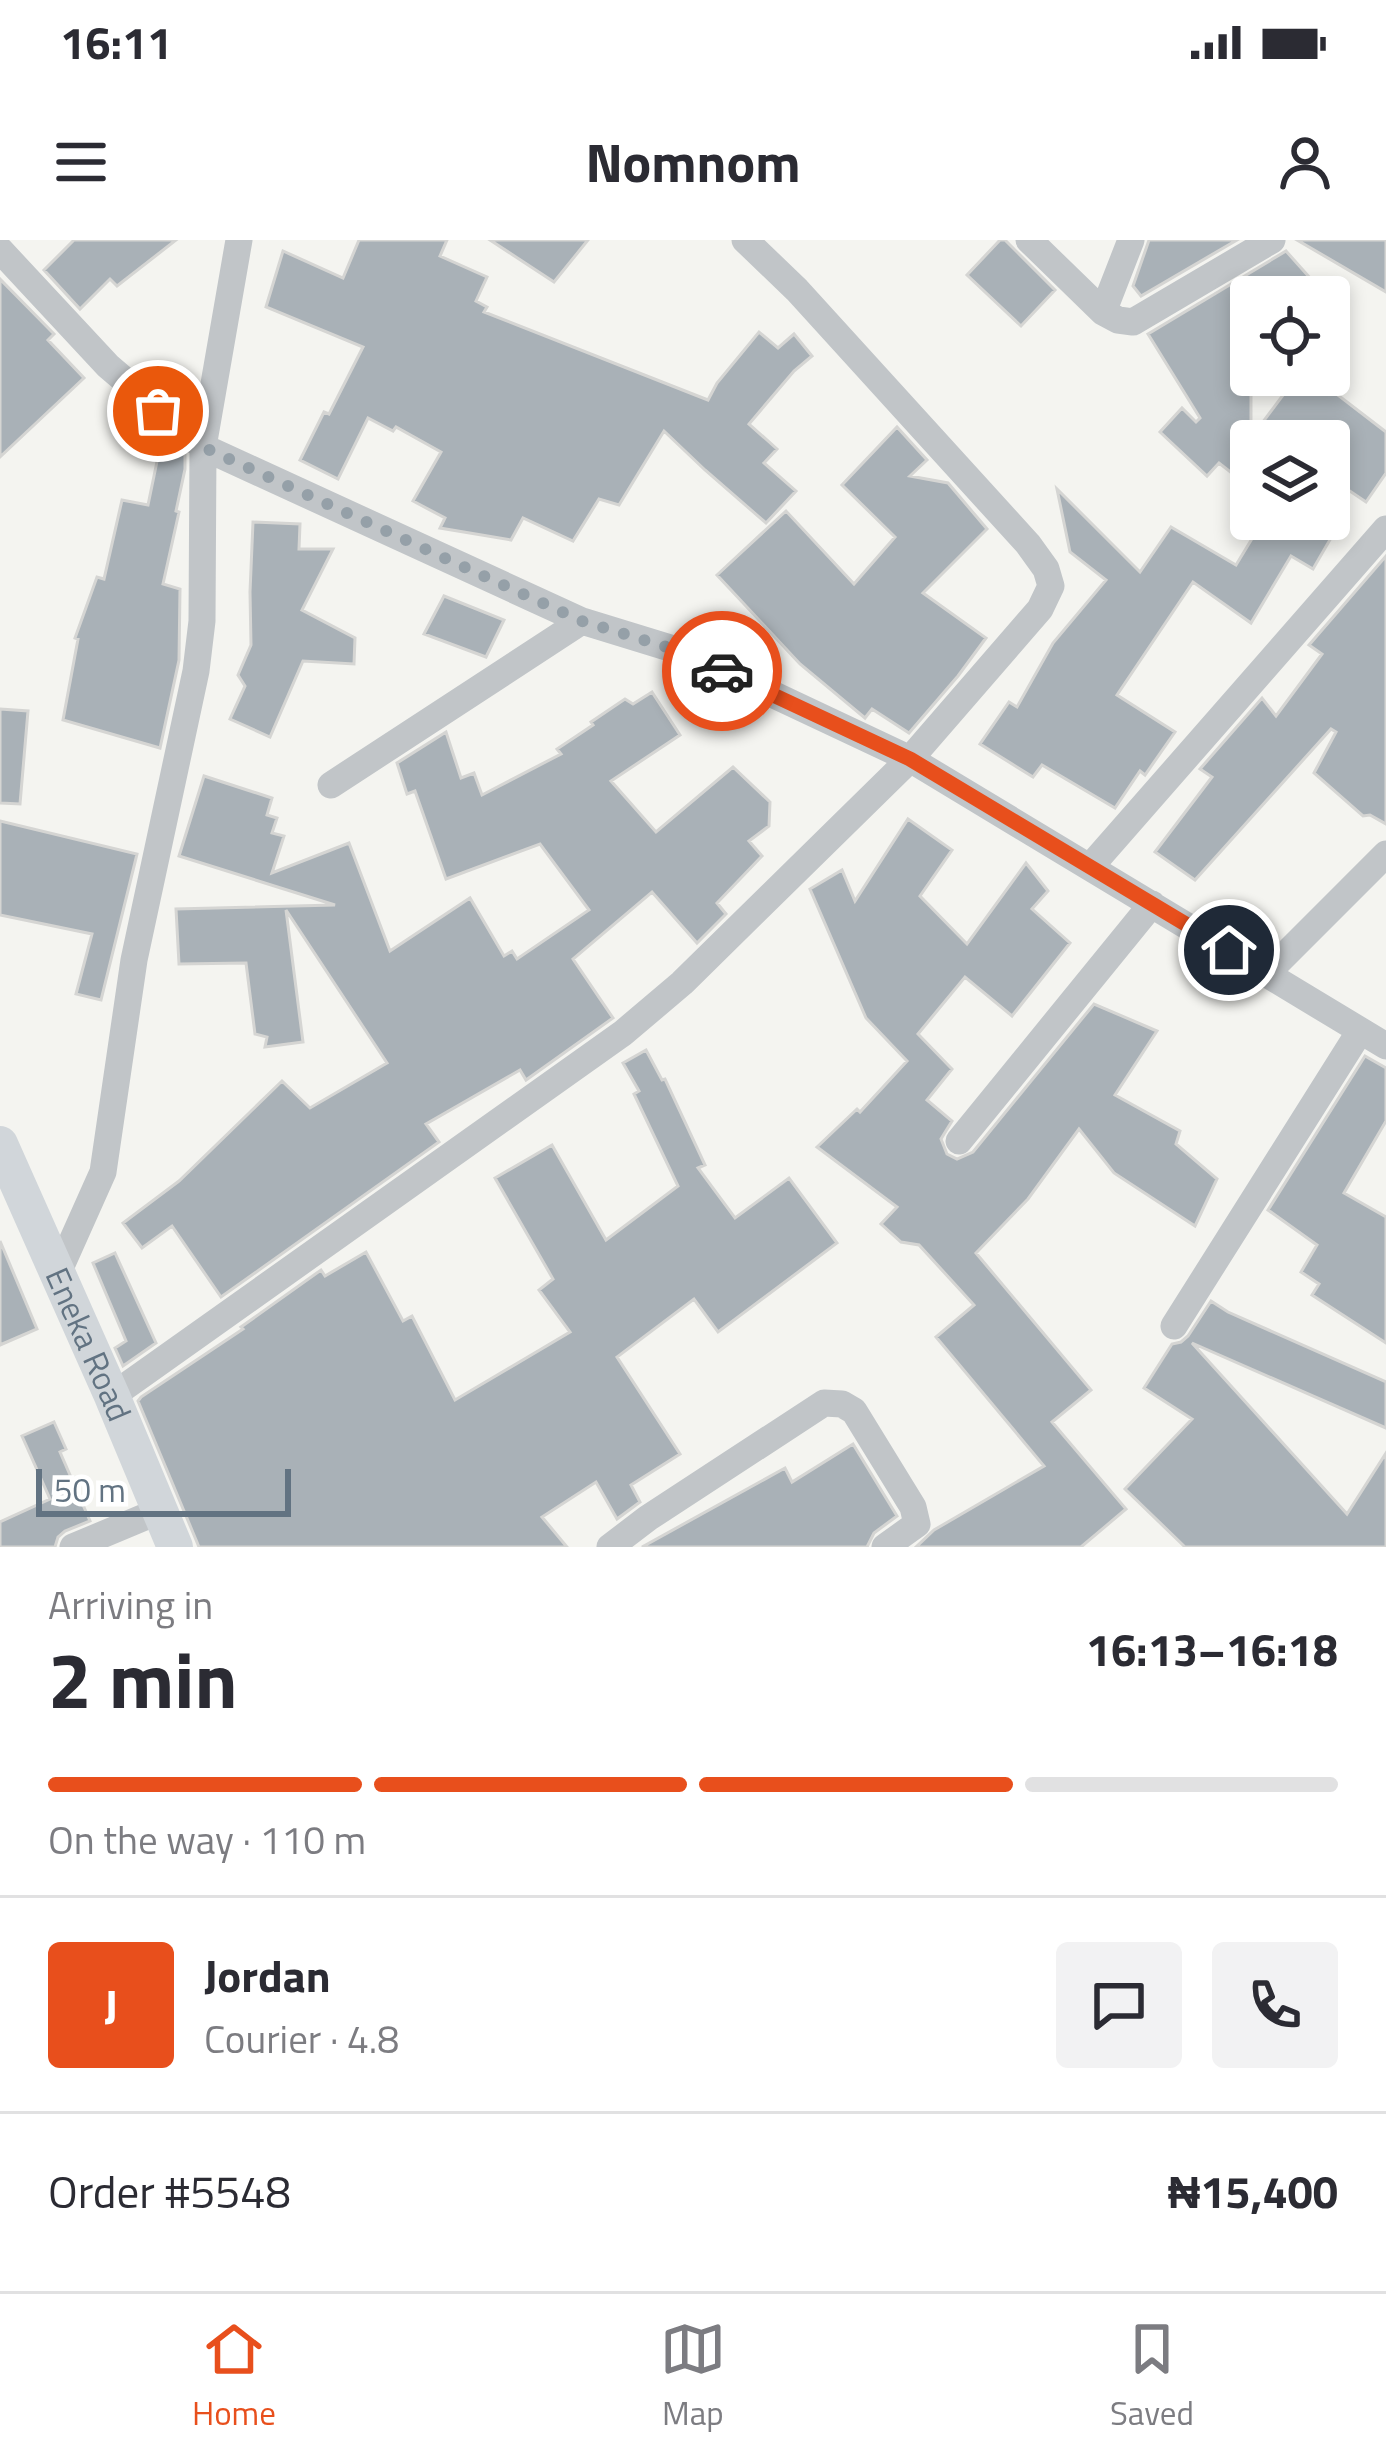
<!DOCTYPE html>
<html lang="en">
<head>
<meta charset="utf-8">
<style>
	body { margin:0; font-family:"Titillium Web",sans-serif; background:#f2f2f3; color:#2b2b33; height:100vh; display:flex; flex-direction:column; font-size:45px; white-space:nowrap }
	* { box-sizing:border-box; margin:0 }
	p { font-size:39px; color:#7c7c81 }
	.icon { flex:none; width:66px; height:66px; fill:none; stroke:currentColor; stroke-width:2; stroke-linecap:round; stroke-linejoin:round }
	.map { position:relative; height:1307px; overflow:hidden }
	.side { display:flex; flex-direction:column; background:#fff; flex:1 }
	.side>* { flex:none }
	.tools { position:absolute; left:1230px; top:36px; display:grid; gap:24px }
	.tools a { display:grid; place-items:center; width:120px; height:120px; border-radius:12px; background:#fff; box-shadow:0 6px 18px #0003; font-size:60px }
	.scale { position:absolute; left:36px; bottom:30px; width:255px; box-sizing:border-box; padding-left:12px; border:6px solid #627382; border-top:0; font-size:33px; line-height:42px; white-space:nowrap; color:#627382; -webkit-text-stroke:9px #fff; paint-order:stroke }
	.pin { position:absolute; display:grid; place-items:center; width:102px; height:102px; color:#fff; margin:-51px; border:6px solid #fff; border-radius:50%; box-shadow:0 3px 12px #0007 }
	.courier { position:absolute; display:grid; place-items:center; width:120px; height:120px; margin:-60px; border:9px solid #e84f1c; border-radius:50%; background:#fff; color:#222; box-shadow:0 3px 15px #0007 }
	.overview em { font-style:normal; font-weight:700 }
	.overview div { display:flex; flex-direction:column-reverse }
	.overview { display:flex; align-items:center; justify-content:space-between; height:204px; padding:0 48px }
	h1 { font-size:78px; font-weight:700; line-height:90px }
	.bar { display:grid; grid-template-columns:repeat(4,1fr); gap:18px 12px; align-content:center; height:144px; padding:0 48px }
	.bar i { height:15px; border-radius:9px; background:#e1e1e2 }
	.bar .current { background:#e84f1c }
	.bar p { grid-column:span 4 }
	.line { display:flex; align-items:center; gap:30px; padding:0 48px; border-top:3px solid #e1e1e2 }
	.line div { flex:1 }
	.round { display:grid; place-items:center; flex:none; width:126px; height:126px; border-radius:12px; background:#f2f2f3 }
	.status { display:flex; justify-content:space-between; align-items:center; height:84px; padding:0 60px; background:#fff; direction:ltr }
	.status svg { height:33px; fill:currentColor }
	header { display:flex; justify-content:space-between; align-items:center; height:156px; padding:0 48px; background:#fff; font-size:54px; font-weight:700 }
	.dock { display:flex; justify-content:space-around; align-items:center; height:168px; border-top:3px solid #e1e1e2; background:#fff; font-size:33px; color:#7c7c81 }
	.dock a { display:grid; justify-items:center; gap:6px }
	.dock .current { color:#e84f1c }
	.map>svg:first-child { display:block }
	.building { fill:#a9b1b7; stroke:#d5d5d3; stroke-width:3 }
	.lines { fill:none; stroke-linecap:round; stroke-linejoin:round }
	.minor { stroke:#c1c5c8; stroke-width:27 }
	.secondary { stroke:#d1d6da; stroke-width:36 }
	.done { stroke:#95a0a8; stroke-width:12; stroke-dasharray:0 21.6 }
	.route { stroke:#e84f1c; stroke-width:15 }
	.labels { text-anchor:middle; stroke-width:12; stroke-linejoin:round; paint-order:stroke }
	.street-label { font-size:33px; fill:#627382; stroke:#fff }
</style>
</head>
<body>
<div class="status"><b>16:11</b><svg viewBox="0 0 49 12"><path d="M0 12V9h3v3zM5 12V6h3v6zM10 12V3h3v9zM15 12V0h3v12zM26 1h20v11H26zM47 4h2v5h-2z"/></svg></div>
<header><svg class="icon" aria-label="menu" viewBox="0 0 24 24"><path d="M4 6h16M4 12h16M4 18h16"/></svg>Nomnom<svg class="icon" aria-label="person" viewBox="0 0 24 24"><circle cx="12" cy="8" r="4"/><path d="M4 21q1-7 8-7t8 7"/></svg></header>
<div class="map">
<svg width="1386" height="1307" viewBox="0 0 1386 1307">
	<rect width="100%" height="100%" fill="#f4f4f0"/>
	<!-- building -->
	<path class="building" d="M74,0H176L117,46L110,39L80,69L44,30Z
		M359,0H447L440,16L487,37L476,61L487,67L484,72L708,160L717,143L759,92L778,108L794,94L812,116L794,131L749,184L777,209L764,223L796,251L766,283L705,230L664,191L619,265L599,259L573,301L523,278L511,300L440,288L445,278L413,261L441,212L396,187L393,191L368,178L338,239L300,220L324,172L329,174L363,107L266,67L283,11L343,38Z
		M490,0H588L554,42Z
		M1000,0H1005L1055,50L1021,86L967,35Z
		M1149,0H1237L1141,56L1133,46Z
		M1297,0H1386V52Z
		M1286,11L1327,57H1251V198L1298,135H1340L1330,149L1386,192V233L1366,262L1329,237V201H1251V248L1219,223L1207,236L1160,192L1182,168L1196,182L1200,178L1148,94Z
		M0,39L54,94L48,100L84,138L0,217Z
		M897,187L927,220L910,236L948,243L987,289L923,353L986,398L958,436L909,493L872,469L865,478L800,424L717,335L786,271L854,344L895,297L842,245Z
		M161,202L172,205L185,215V229L176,271L179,272L163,344L180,349L179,420L160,508L63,480L78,399L75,398L97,337L104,339L122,260L148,265Z
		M1057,249L1140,332L1171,287L1236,325L1264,279H1342L1313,329L1291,316L1251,383L1193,342L1117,455L1175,492L1145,535L1140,531L1115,568L1042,525L1033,537L980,504L1009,462L1017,467L1053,403L1106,340L1070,312Z
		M253,282L300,284L299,309H333L302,370L355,398L354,424L303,421L270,497L230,479L245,446L238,435L251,405L250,352Z
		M1386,316V584L1370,575L1363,576L1314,533L1336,492L1331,489L1195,640L1155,612L1212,537L1200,529L1262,458L1276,476L1322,414L1309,405Z
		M444,356L504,380L486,417L424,394Z
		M652,452L680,495L611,541L656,592L733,527L770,562L769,586L749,601L762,616L717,663L726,674L697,703L652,652L573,719L613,778L526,840L520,830L426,884L439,902L221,1057L172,986L142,1008L123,983L179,941L282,841L310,868L387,823L286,670L303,802L265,807L267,797L255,794L246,723L179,724L176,669L335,665L179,616L204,536L272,558L267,575L277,578L272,593L284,596L272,633L349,603L390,711L470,658L504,716L512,711L517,719L589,670L540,604L446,639L415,551L407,554L397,523L446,492L461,538L474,533L482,555L561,514L557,509L593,485L591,482L625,459L633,464Z
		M0,469L28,471L20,564L0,563Z
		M908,579L952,610L920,656L967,704L1026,623L1048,651L1032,669L1070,703L1012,776L965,737L918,794L952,829L927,860L952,881L941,899L947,914L957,919L973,912L1094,764L1157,791L1115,855L1180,891L1176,904L1217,939L1195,986L1114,933L1079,889L1028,959L976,1013L1091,1150L1052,1182L1126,1269L1081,1307H916L934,1290L1044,1226L936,1097L974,1065L919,1005L901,1002L881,984L897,967L817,907L857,869L860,872L907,821L866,778L810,649L842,630L855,661Z
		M0,581L137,614L101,760L76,754L92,694L0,675Z
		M646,810L662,840L665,839L705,925L698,928L735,978L789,938L837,1003L718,1092L694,1059L617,1117L680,1214L631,1245L640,1262L617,1279L596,1242L542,1277L567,1307H199L138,1161L141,1157L243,1089L241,1087L321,1030L325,1036L366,1012L403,1081L412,1076L455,1160L570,1092L539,1050L553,1039L495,938L552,905L606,1000L678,946L634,854L639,851L623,823Z
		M1365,816L1386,828V881L1344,953L1386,977V1103L1312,1055L1319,1044L1301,1032L1317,1005L1268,970Z
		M0,1001L37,1089L0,1105Z
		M115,1013L156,1103L123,1126L115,1108L126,1101L93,1023Z
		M1211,1061L1228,1072L1386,1142V1188L1192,1103L1347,1274L1386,1213V1307H1185L1125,1249L1192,1179L1144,1148L1172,1104L1181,1102L1188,1096Z
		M54,1182L66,1209L60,1212L90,1281L65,1291L58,1297L55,1307H0V1282L50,1259L22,1196Z
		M853,1204L897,1276L874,1293L867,1307H642L785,1228L792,1242Z"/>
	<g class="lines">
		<!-- minor -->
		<path class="minor" d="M1029,0L1103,72L1118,80L1133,82L1272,0
			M0,10L108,126L203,207L582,381L683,412L910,519L1386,806
			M1103,72L1131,0
			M331,545L582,381
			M1090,627L1386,289
			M1267,733L1386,614
			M959,901L1152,664
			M57,1035L103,932L134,720L196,431L202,381L203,207L239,0
			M1174,1086L1360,791
			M112,1156L623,793L682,743L910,519L1040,369L1051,346L1046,329L1028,304L797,50L745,0
			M73,1307L159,1271
			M610,1307L648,1278L824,1163L842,1164L854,1171L913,1267L917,1284L885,1307"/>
		<!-- secondary -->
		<path class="secondary" id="s1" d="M0,904L112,1156L175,1307"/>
	</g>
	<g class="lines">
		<!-- done -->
		<path class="done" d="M158,171L203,207L582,381L683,412L722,431"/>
		<!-- route -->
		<path class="route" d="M722,431L910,519L1229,710"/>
	</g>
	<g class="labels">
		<!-- street labels -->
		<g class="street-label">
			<text dy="12" stroke="none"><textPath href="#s1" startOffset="219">Eneka Road</textPath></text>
		</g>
	</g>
</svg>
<div class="tools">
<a><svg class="icon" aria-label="locate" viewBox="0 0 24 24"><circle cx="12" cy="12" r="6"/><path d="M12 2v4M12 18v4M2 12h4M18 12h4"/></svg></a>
<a><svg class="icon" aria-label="layers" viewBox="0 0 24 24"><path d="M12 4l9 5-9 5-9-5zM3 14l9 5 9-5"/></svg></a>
</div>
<div class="scale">50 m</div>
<div class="pin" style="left:158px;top:171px;background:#ea580c"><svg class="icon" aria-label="bag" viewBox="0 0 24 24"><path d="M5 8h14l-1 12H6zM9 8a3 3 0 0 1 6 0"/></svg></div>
<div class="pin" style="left:1229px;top:710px;background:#1f2937"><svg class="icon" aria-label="home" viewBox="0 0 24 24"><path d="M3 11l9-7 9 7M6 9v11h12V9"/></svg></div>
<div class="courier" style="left:722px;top:431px"><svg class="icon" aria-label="car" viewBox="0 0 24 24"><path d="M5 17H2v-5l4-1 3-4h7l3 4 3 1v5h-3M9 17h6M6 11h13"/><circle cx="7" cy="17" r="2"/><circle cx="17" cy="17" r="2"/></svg></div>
</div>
<section class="side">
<div class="overview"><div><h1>2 min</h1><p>Arriving in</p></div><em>16:13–16:18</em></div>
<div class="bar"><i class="current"></i><i class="current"></i><i class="current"></i><i></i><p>On the way · 110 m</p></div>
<div class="line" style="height:216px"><b class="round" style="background:#e84f1c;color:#fff">J</b><div><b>Jordan</b><p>Courier · 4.8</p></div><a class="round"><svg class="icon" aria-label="chat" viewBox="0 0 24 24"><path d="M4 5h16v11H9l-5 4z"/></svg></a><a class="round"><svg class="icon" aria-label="phone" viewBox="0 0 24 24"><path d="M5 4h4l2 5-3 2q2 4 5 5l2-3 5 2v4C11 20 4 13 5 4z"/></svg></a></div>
<div class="line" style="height:156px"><div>Order #5548</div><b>₦15,400</b></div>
</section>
<nav class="dock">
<a class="current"><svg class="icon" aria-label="home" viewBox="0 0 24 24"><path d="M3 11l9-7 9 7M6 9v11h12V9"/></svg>Home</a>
<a><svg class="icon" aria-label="map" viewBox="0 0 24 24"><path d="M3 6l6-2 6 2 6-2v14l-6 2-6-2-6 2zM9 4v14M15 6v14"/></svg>Map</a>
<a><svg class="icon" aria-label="saved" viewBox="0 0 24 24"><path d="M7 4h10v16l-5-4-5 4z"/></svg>Saved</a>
</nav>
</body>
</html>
